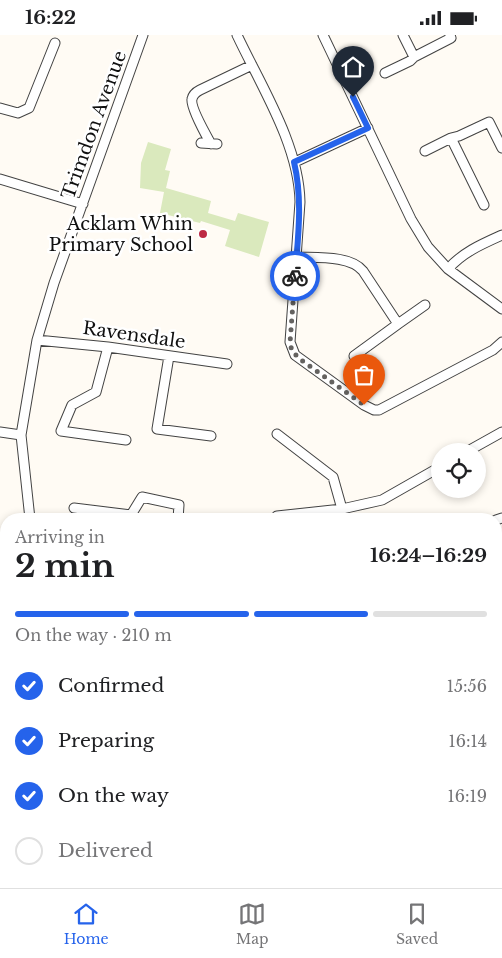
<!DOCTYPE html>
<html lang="en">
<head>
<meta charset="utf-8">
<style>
	body { margin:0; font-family:"Libre Baskerville",serif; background:#f6f6f6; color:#202124; height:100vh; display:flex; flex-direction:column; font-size:19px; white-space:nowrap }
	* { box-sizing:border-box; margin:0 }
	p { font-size:16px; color:#757577 }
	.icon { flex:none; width:28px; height:28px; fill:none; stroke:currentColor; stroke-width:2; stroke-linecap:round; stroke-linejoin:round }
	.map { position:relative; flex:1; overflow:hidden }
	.panel { position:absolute; left:0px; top:478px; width:502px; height:376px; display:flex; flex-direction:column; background:#fff; border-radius:20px 20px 0 0; box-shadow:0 2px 8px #0003 }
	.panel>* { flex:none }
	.fabs { position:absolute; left:431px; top:408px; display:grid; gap:10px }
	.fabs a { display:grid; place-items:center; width:55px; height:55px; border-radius:50%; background:#fff; box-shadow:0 2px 8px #0003; font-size:25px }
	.pin { position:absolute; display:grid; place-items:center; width:42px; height:42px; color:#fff; margin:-51px -21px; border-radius:50% 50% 50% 0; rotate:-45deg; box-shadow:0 0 5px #0007 }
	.pin .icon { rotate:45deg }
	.courier { position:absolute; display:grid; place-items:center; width:50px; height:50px; margin:-25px; border:4px solid #2563eb; border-radius:50%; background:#fff; color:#222; box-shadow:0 1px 6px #0007 }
	.headline em { font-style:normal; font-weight:700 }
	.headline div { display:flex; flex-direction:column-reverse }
	.headline { display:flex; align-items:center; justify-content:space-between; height:85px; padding:0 15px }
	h1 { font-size:32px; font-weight:700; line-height:38px }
	.bar { display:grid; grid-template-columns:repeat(4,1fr); gap:8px 5px; align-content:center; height:60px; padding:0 15px }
	.bar i { height:6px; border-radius:4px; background:#e0e0e0 }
	.bar .on { background:#2563eb }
	.bar p { grid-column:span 4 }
	ol { padding:0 15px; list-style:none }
	li { display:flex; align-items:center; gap:15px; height:55px }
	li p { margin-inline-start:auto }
	li .icon { padding:5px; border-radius:50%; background:#2563eb; color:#fff; stroke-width:4 }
	li:last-child { color:#757577 }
	li i { width:28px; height:28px; border:2px solid #e0e0e0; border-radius:50% }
	.status { display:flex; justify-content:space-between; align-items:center; height:35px; padding:0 25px; background:#fff; direction:ltr }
	.status svg { height:14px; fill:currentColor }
	.tabs { display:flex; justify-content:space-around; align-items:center; height:70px; border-top:1px solid #e0e0e0; background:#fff; font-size:14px; color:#757577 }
	.tabs a { display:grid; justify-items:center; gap:2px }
	.tabs .on { color:#2563eb }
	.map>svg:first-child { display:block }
	.green { fill:#dae9bd }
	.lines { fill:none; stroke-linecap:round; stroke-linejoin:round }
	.minor-casing { stroke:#434343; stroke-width:11 }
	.minor { stroke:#fff; stroke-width:9 }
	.done { stroke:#646260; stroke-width:5; stroke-dasharray:0 9 }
	.route { stroke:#2563eb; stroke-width:6 }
	.poi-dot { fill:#bd2b46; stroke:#fff; stroke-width:2 }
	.labels { text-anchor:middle; stroke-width:5; stroke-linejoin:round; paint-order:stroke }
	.street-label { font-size:18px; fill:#101010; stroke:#fff }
	.poi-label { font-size:18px; fill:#101010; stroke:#fff; text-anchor:end }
</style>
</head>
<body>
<div class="status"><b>16:22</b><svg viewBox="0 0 49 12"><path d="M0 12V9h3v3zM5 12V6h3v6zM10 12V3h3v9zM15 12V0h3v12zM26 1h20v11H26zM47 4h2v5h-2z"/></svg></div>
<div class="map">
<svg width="502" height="853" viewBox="0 0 502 853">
	<rect width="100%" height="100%" fill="#fffbf4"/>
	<!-- green -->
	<path class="green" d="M148,107L171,114L165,135L170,136L166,153L211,166L208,178L235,186L238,178L269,187L259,222L225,211L230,195L201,186L200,188L160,178L164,157L140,153L141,128Z"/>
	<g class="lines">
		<!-- minor casing -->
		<g class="minor-casing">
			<path id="minor" d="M237,0C261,51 299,110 300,167L290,307L295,320L364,370L374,375H379L493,315L502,307
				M323,0L411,184L428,212L448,234L502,274
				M403,0L414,22L451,3L450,0
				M385,38L410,26L414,22
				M0,73L18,78L29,73L55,8
				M201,108L217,109
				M211,109C206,100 190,72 192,64C193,59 196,57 200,55L252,30
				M425,116L451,103
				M295,127L368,93
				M0,144L83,169
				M484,170L451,103L459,101L489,87L502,113
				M296,222C316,223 350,220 363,236L398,289L354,321
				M448,234C463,217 482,209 502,200
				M398,289L425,270
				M37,305L108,312L227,329
				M108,312L96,357L72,370L61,396L126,405
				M169,321L157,394L211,401
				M0,397L21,400
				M277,399L333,442L342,474L382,465L440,432
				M468,416L502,397
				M74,473L131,480L142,462L179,470L178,484
				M30,484L21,400L37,305L54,248L143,0
				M277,484V481L342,474
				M496,485L502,483
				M0,519L6,521
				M0,568L6,570
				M500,575H502
				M5,602L6,595
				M496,648L502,647
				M0,674H6
				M1,710H6
				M496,742L502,732
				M0,768L6,770
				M496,768L502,777
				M496,821L502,807
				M5,843L6,822
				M119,848V853
				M350,848L363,853
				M254,853L257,848
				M330,853L332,848
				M409,853L412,848
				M483,853L485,848"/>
		</g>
		<!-- minor -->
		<use href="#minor" class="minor"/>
	</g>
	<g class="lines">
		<!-- done -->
		<path class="done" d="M295,241L290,308L292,316L300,324L364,370"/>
		<!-- route -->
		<path class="route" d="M295,241C298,203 303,165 294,127L368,93L353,62"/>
	</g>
	<!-- markers -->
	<circle class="poi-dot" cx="203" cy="199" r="5"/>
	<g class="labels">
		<!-- street labels -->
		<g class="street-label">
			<text transform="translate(94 90) rotate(-70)" y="6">Trimdon Avenue</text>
			<text transform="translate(134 300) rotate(8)" y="6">Ravensdale</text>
		</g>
		<!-- poi labels -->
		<g class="poi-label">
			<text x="193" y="195">Acklam Whin<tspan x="193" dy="21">Primary School</tspan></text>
		</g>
	</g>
</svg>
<div class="fabs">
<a><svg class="icon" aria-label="locate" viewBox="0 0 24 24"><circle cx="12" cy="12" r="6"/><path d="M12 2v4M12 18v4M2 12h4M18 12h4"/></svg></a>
</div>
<div class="pin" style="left:364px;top:370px;background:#ea580c"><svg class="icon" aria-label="bag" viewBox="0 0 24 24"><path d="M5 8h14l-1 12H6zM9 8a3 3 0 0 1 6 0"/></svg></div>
<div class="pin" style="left:353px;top:62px;background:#1f2937"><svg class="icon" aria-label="home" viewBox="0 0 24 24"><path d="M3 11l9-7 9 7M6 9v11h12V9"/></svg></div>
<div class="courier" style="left:295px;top:241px"><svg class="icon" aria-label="bike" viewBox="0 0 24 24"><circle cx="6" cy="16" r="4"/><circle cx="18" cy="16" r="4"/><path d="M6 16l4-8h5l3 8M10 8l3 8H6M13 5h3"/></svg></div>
<section class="panel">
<div class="headline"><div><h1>2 min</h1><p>Arriving in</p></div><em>16:24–16:29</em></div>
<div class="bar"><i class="on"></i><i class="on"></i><i class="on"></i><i></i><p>On the way · 210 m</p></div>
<ol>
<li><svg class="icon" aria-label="check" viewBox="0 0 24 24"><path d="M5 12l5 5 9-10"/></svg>Confirmed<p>15:56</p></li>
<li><svg class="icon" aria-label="check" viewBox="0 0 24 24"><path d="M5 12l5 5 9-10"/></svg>Preparing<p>16:14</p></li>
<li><svg class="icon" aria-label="check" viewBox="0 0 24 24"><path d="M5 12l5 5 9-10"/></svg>On the way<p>16:19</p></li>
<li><i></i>Delivered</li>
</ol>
</section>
</div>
<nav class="tabs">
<a class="on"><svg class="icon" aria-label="home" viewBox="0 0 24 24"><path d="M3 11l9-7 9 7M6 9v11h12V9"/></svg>Home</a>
<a><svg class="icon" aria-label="map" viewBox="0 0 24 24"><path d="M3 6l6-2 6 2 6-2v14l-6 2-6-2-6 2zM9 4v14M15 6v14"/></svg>Map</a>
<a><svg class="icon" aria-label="saved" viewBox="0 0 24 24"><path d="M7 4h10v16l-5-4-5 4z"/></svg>Saved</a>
</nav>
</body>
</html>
